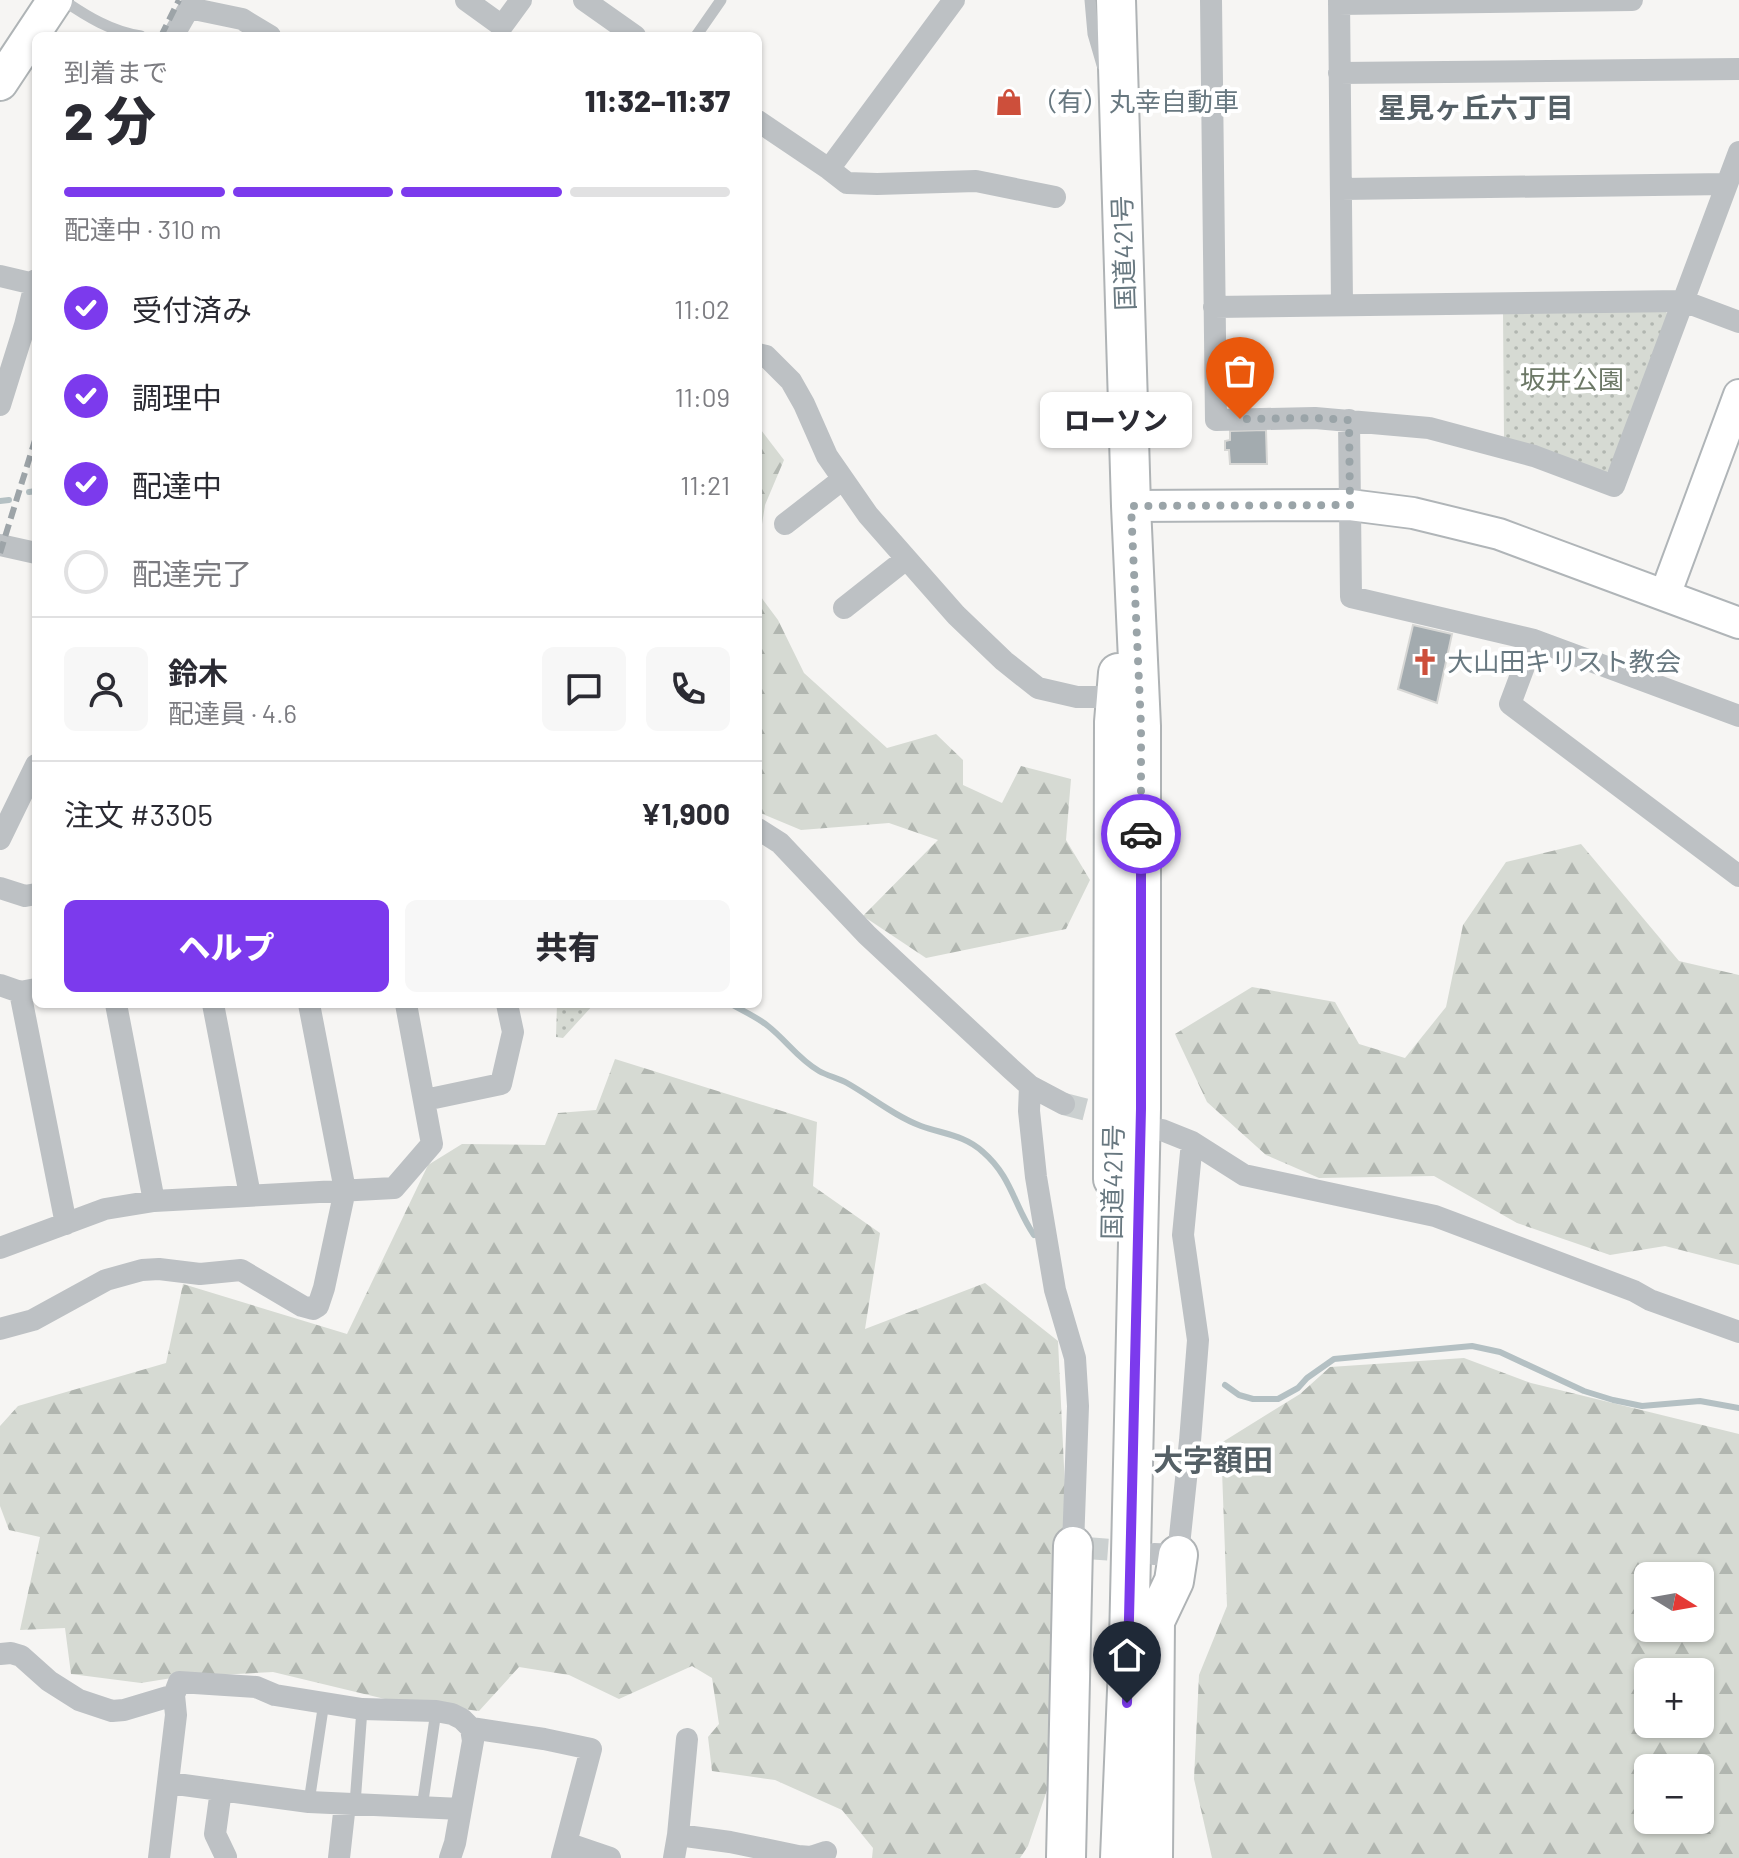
<!DOCTYPE html>
<html lang="ja">
<head>
<meta charset="utf-8">
<style>
	body { margin:0; font-family:Barlow,"Noto Sans JP",sans-serif; background:#f7f7f7; color:#2b2b33; height:100vh; display:flex; flex-direction:column; font-size:30px; white-space:nowrap }
	* { box-sizing:border-box; margin:0 }
	p { font-size:26px; color:#7c7c81 }
	.icon { flex:none; width:44px; height:44px; fill:none; stroke:currentColor; stroke-width:2; stroke-linecap:round; stroke-linejoin:round }
	.map { position:relative; flex:1; overflow:hidden }
	.drawer { position:absolute; left:32px; top:32px; width:730px; height:976px; display:flex; flex-direction:column; background:#fff; border-radius:12px; box-shadow:0 2px 6px #0004 }
	.drawer>* { flex:none }
	.needle { width:52px; rotate:101deg }
	.controls { position:absolute; left:1634px; top:1562px; display:grid; gap:16px }
	.controls a { display:grid; place-items:center; width:80px; height:80px; border-radius:12px; background:#fff; box-shadow:0 2px 6px #0004; font-size:40px }
	.pin { position:absolute; display:grid; place-items:center; width:68px; height:68px; color:#fff; margin:-82px -34px; border-radius:50% 50% 50% 0; rotate:-45deg; box-shadow:0 0 8px #0007 }
	.pin .icon { rotate:45deg }
	.courier { position:absolute; display:grid; place-items:center; width:80px; height:80px; margin:-40px; border:6px solid #7c3aed; border-radius:50%; background:#fff; color:#222; box-shadow:0 2px 10px #0007 }
	.bubble { position:absolute; height:56px; border-radius:12px; background:#fff; box-shadow:0 2px 6px #0004; font-size:26px; font-weight:800; line-height:56px; text-align:center }
	.head em { font-style:normal; font-weight:800 }
	.head div { display:flex; flex-direction:column-reverse }
	.head { display:flex; align-items:center; justify-content:space-between; height:136px; padding:0 32px }
	h1 { font-size:52px; font-weight:800; line-height:60px }
	.bar { display:grid; grid-template-columns:repeat(4,1fr); gap:12px 8px; align-content:center; height:96px; padding:0 32px }
	.bar i { height:10px; border-radius:6px; background:#e1e1e2 }
	.bar .on { background:#7c3aed }
	.bar p { grid-column:span 4 }
	.line { display:flex; align-items:center; gap:20px; padding:0 32px; border-top:2px solid #e1e1e2 }
	.line div { flex:1 }
	.round { display:grid; place-items:center; flex:none; width:84px; height:84px; border-radius:12px; background:#f7f7f7 }
	ol { padding:0 32px; list-style:none }
	li { display:flex; align-items:center; gap:24px; height:88px }
	li p { margin-inline-start:auto }
	li .icon { padding:8px; border-radius:50%; background:#7c3aed; color:#fff; stroke-width:4 }
	li:last-child { color:#7c7c81 }
	li i { width:44px; height:44px; border:4px solid #e1e1e2; border-radius:50% }
	.button { display:flex; gap:16px; margin-top:auto; padding:16px 32px }
	.button a { flex:1; height:92px; border-radius:12px; background:#7c3aed; color:#fff; font-size:32px; font-weight:800; line-height:92px; text-align:center }
	.button a+a { background:#f7f7f7; color:#2b2b33 }
	.map>svg:first-child { display:block }
	.forest { fill:url(#forest-firs); fill-rule:evenodd }
	.park { fill:url(#park-dots) }
	.lines { fill:none; stroke-linecap:round; stroke-linejoin:round }
	.stream { stroke:#b4c0c3; stroke-width:6 }
	.building { fill:#a3abaf; stroke:#d7d7d5; stroke-width:2 }
	.street-tunnel { stroke:#cbd0d0; stroke-width:22; stroke-dasharray:22 11; stroke-linecap:butt }
	.secondary-casing { stroke:#b0b5b8; stroke-width:34 }
	.primary-casing { stroke:#afb4b6; stroke-width:38 }
	.highway-casing { stroke:#afb3b5; stroke-width:42 }
	.lane { stroke:#bdc1c4; stroke-width:11 }
	.street { stroke:#bdc1c4; stroke-width:22 }
	.secondary { stroke:#fff; stroke-width:30 }
	.primary { stroke:#fff; stroke-width:34 }
	.highway { stroke:#fff; stroke-width:38 }
	.rail { stroke:#9da4a8; stroke-width:6; stroke-dasharray:12 6; stroke-linecap:butt }
	.done { stroke:#9aa4a8; stroke-width:8; stroke-dasharray:0 14.4 }
	.route { stroke:#7c3aed; stroke-width:10 }
	.labels { text-anchor:middle; stroke-width:8; stroke-linejoin:round; paint-order:stroke }
	.poi-label { font-size:26px; fill:#687880; stroke:#fff; text-anchor:start }
	.street-label { font-size:26px; fill:#687880; stroke:#fff }
	.park-label { font-size:26px; fill:#6c7866; stroke:#fff }
	.neighbourhood-label { font-size:28px; font-weight:bold; fill:#556066; stroke:#fff }
	.quarter-label { font-size:30px; font-weight:bold; fill:#556066; stroke:#fff }
</style>
</head>
<body>
<div class="map">
<svg width="1739" height="1858" viewBox="0 0 1739 1858">
	<defs>
		<pattern id="forest-firs" width="22" height="20" patternUnits="userSpaceOnUse" patternTransform="scale(2)"><rect width="22" height="20" fill="#d6dad3"/><path d="M5 1l3.5 6h-7zM16 11l3.5 6h-7z" fill="#b1b6b0"/></pattern>
		<pattern id="park-dots" width="8" height="8" patternUnits="userSpaceOnUse" patternTransform="scale(2)"><rect width="8" height="8" fill="#d6dad3"/><path d="M2 2h.1M6 6h.1" fill="none" stroke="#b1b6b0" stroke-width="1.8" stroke-linecap="round"/></pattern>
	</defs>
	<rect width="100%" height="100%" fill="#f6f5f3"/>
	<!-- forest -->
	<path class="forest" d="M758,426L784,460L765,505L758,550Z
		M758,593L778,620L804,673L887,748L936,734L963,760V785L1002,803L1021,766L1071,779L1066,840L1090,880L1066,929L926,958L863,916L938,840L889,823L801,830L758,812Z
		M1581,844L1679,961L1739,975V1265L1665,1246L1610,1255L1517,1223L1434,1176L1319,1178L1266,1155L1207,1102L1175,1034L1252,987L1335,1002L1359,1044L1405,1058L1446,1007L1463,925L1506,862Z
		M615,1059L817,1122L813,1186L880,1233L865,1329L985,1283L1058,1341L1068,1550L1062,1746L1028,1846L1020,1858H872L873,1848L842,1810L775,1780L712,1771L708,1737L719,1724L712,1678L692,1666L619,1699L569,1675L519,1667L479,1711L385,1699L273,1672L178,1677L141,1683L71,1674L65,1628L20,1630L40,1537L9,1530L0,1506V1426L18,1406L166,1363L183,1284L347,1334L428,1165L462,1144L545,1145L558,1113L596,1110Z
		M1464,1358L1531,1383L1739,1434V1858H1212L1194,1779L1199,1675L1227,1606L1221,1443L1300,1394L1330,1367ZM1648,1576H1700V1628H1648ZM1700,1672V1724H1648V1672ZM1700,1768V1820H1648V1768Z"/>
	<!-- park -->
	<path class="park" d="M1665,310L1669,317L1612,469L1605,473L1504,439L1503,312Z
		M557,1004H594L563,1038L556,1037Z"/>
	<g class="lines">
		<!-- stream -->
		<path class="stream" d="M29,492L36,491
			M0,501L9,500
			M731,1004C743,1011 757,1017 768,1026C786,1040 798,1059 819,1071C828,1076 838,1078 847,1083C872,1097 894,1116 921,1126C943,1134 965,1135 983,1152C1012,1177 1014,1206 1034,1235
			M1225,1385L1239,1395L1253,1399H1278L1298,1388L1307,1378L1334,1359L1472,1346L1500,1352L1584,1391L1613,1400L1642,1406L1700,1401L1739,1408"/>
	</g>
	<!-- building -->
	<path class="building" d="M1266,430L1267,464H1230L1229,450H1225V441L1230,440V431Z
		M1413,625L1452,634L1437,703L1398,689Z"/>
	<g class="lines">
		<!-- street-tunnel -->
		<path class="street-tunnel" d="M1064,1104L1122,1119
			M1086,1548L1140,1552"/>
		<!-- secondary casing -->
		<g class="secondary-casing">
			<path id="secondary" d="M1131,506L1350,505L1413,513L1499,534L1739,623
				M1665,595L1739,395"/>
		</g>
		<!-- primary casing -->
		<g class="primary-casing">
			<path id="primary" d="M0,83L55,0"/>
		</g>
		<!-- highway casing -->
		<g class="highway-casing">
			<path id="highway" d="M1116,0L1131,506L1141,726V1109L1129,1643L1120,1858
				M1113,1179L1114,722L1118,673
				M1066,1858L1073,1546
				M1153,1858L1155,1621L1174,1581L1178,1555"/>
		</g>
		<!-- lane -->
		<path class="lane" d="M63,0C86,16 112,32 141,36
			M1090,0L1093,34L1102,65
			M696,36L721,0
			M309,1802L324,1702
			M355,1804L362,1709
			M422,1808L436,1711"/>
		<!-- street -->
		<path class="street" d="M466,0L502,26L521,0
			M584,0L635,36
			M1211,0L1216,420L1315,418L1429,428L1534,456L1614,486L1739,152
			M1339,0L1342,305
			M1339,4L1632,0
			M173,36L189,8L242,19L270,36
			M1339,73L1739,69
			M758,121L829,169L954,0
			M829,169L847,183L877,184L976,181L1055,197
			M1341,189L1727,184
			M0,276L34,284
			M1214,307L1683,301L1739,322
			M758,354L766,356L791,381L804,404L827,456L868,515L956,615L1004,661L1038,688L1077,697H1116
			M0,405L25,325L36,280
			M1349,420L1351,597L1534,640L1739,716
			M785,524L843,479
			M0,545L36,553
			M844,608L906,559
			M1534,640L1510,704L1739,876
			M758,829L780,843L867,935L1011,1069L1030,1086L1064,1104
			M0,839L36,765
			M0,888L25,896L36,894
			M0,985L20,992L36,989
			M20,992L66,1224
			M116,1004L154,1201
			M213,1004L250,1195
			M1030,1086L1029,1111L1036,1177L1055,1290L1075,1358L1078,1406L1073,1546L1082,1547
			M425,1100L501,1084L513,1032L507,1004
			M1162,1130L1192,1142L1244,1175L1435,1216L1634,1291L1650,1300L1739,1332
			M0,1248L105,1209L154,1201L394,1188L432,1144L406,1004
			M0,1329L33,1320L106,1280L142,1270L159,1269L200,1274L241,1270L302,1306L313,1309L318,1306L324,1288L345,1190L309,1004
			M1154,1554L1178,1555L1190,1441L1198,1340L1183,1235L1192,1142
			M0,1654L11,1653L21,1656L49,1681L79,1700L112,1711L124,1710L174,1695L176,1715L159,1858
			M174,1695L179,1682L256,1687L275,1695L362,1709L436,1711L452,1714L462,1719L471,1728
			M169,1783L309,1802L461,1809L473,1741L471,1728L544,1739L591,1749L562,1858
			M221,1790L215,1834L226,1857
			M678,1835L730,1842L798,1856L811,1857L826,1852
			M566,1843L610,1858
			M339,1858L345,1804
			M450,1858L455,1843L461,1809
			M674,1858L678,1835L687,1739"/>
		<!-- secondary -->
		<use href="#secondary" class="secondary"/>
		<!-- primary -->
		<use href="#primary" class="primary"/>
		<!-- highway -->
		<use href="#highway" class="highway"/>
		<!-- rail -->
		<path class="rail" d="M161,36L179,0
			M0,553L36,437"/>
	</g>
	<g class="lines">
		<!-- done -->
		<path class="done" d="M1141,834V726L1131,506L1350,505L1349,420L1315,418L1240,419"/>
		<!-- route -->
		<path class="route" d="M1127,1703L1141,1109V834"/>
	</g>
	<!-- icons -->
	<defs>
		<g id="shop-bare" transform="scale(2.16)"><path d="M-5-2.5h2.3a2.7 3.5 0 0 1 5.4 0H5L5.5 6h-11ZM-1.5-2.5h3a1.5 2.3 0 0 0-3 0Z" fill="#cd4f3b" stroke="#fff" stroke-width="2.5" paint-order="stroke"/></g>
		<g id="church-bare" transform="scale(2.16)"><path d="M-1.2-6h2.4v3.5h3.3v2.4h-3.3V6h-2.4V-.1h-3.3v-2.4h3.3Z" fill="#cd4f3b" stroke="#fff" stroke-width="2.5" paint-order="stroke"/></g>
	</defs>
	<g fill-rule="evenodd">
		<use href="#shop-bare" x="1009" y="102"/>
		<use href="#church-bare" x="1425" y="662"/>
	</g>
	<g class="labels">
		<!-- poi labels -->
		<g class="poi-label">
			<text x="1031" y="111">（有）丸幸自動車</text>
			<text x="1447" y="671">大山田キリスト教会</text>
		</g>
		<!-- street labels -->
		<g class="street-label">
			<text transform="translate(1124 253) rotate(-92)" y="9">国道421号</text>
			<text transform="translate(1113 1182) rotate(-89)" y="9">国道421号</text>
		</g>
		<!-- park labels -->
		<g class="park-label">
			<text x="1572" y="389">坂井公園</text>
		</g>
		<!-- neighbourhood labels -->
		<g class="neighbourhood-label">
			<text x="1476" y="118">星見ヶ丘六丁目</text>
		</g>
		<!-- quarter labels -->
		<g class="quarter-label">
			<text x="1213" y="1471">大字額田</text>
		</g>
	</g>
</svg>
<div class="controls">
<a><svg class="needle" viewBox="-14 -14 28 28"><path d="M0-13l5 13h-10z" fill="#e53935"/><path d="M0 13l5-13h-10z" fill="#7c7c81"/></svg></a>
<a>+</a>
<a>−</a>
</div>
<div class="pin" style="left:1240px;top:419px;background:#ea580c"><svg class="icon" aria-label="bag" viewBox="0 0 24 24"><path d="M5 8h14l-1 12H6zM9 8a3 3 0 0 1 6 0"/></svg></div>
<div class="pin" style="left:1127px;top:1703px;background:#1f2937"><svg class="icon" aria-label="home" viewBox="0 0 24 24"><path d="M3 11l9-7 9 7M6 9v11h12V9"/></svg></div>
<div class="courier" style="left:1141px;top:834px"><svg class="icon" aria-label="car" viewBox="0 0 24 24"><path d="M5 17H2v-5l4-1 3-4h7l3 4 3 1v5h-3M9 17h6M6 11h13"/><circle cx="7" cy="17" r="2"/><circle cx="17" cy="17" r="2"/></svg></div>
<div class="bubble" style="left:1040px;top:392px;width:152px">ローソン</div>
<section class="drawer">
<div class="head"><div><h1>2 分</h1><p>到着まで</p></div><em>11:32–11:37</em></div>
<div class="bar"><i class="on"></i><i class="on"></i><i class="on"></i><i></i><p>配達中 · 310 m</p></div>
<ol>
<li><svg class="icon" aria-label="check" viewBox="0 0 24 24"><path d="M5 12l5 5 9-10"/></svg>受付済み<p>11:02</p></li>
<li><svg class="icon" aria-label="check" viewBox="0 0 24 24"><path d="M5 12l5 5 9-10"/></svg>調理中<p>11:09</p></li>
<li><svg class="icon" aria-label="check" viewBox="0 0 24 24"><path d="M5 12l5 5 9-10"/></svg>配達中<p>11:21</p></li>
<li><i></i>配達完了</li>
</ol>
<div class="line" style="height:144px"><a class="round"><svg class="icon" aria-label="person" viewBox="0 0 24 24"><circle cx="12" cy="8" r="4"/><path d="M4 21q1-7 8-7t8 7"/></svg></a><div><b>鈴木</b><p>配達員 · 4.6</p></div><a class="round"><svg class="icon" aria-label="chat" viewBox="0 0 24 24"><path d="M4 5h16v11H9l-5 4z"/></svg></a><a class="round"><svg class="icon" aria-label="phone" viewBox="0 0 24 24"><path d="M5 4h4l2 5-3 2q2 4 5 5l2-3 5 2v4C11 20 4 13 5 4z"/></svg></a></div>
<div class="line" style="height:104px"><div>注文 #3305</div><b>¥1,900</b></div>
<div class="button"><a>ヘルプ</a><a>共有</a></div>
</section>
</div>
</body>
</html>
